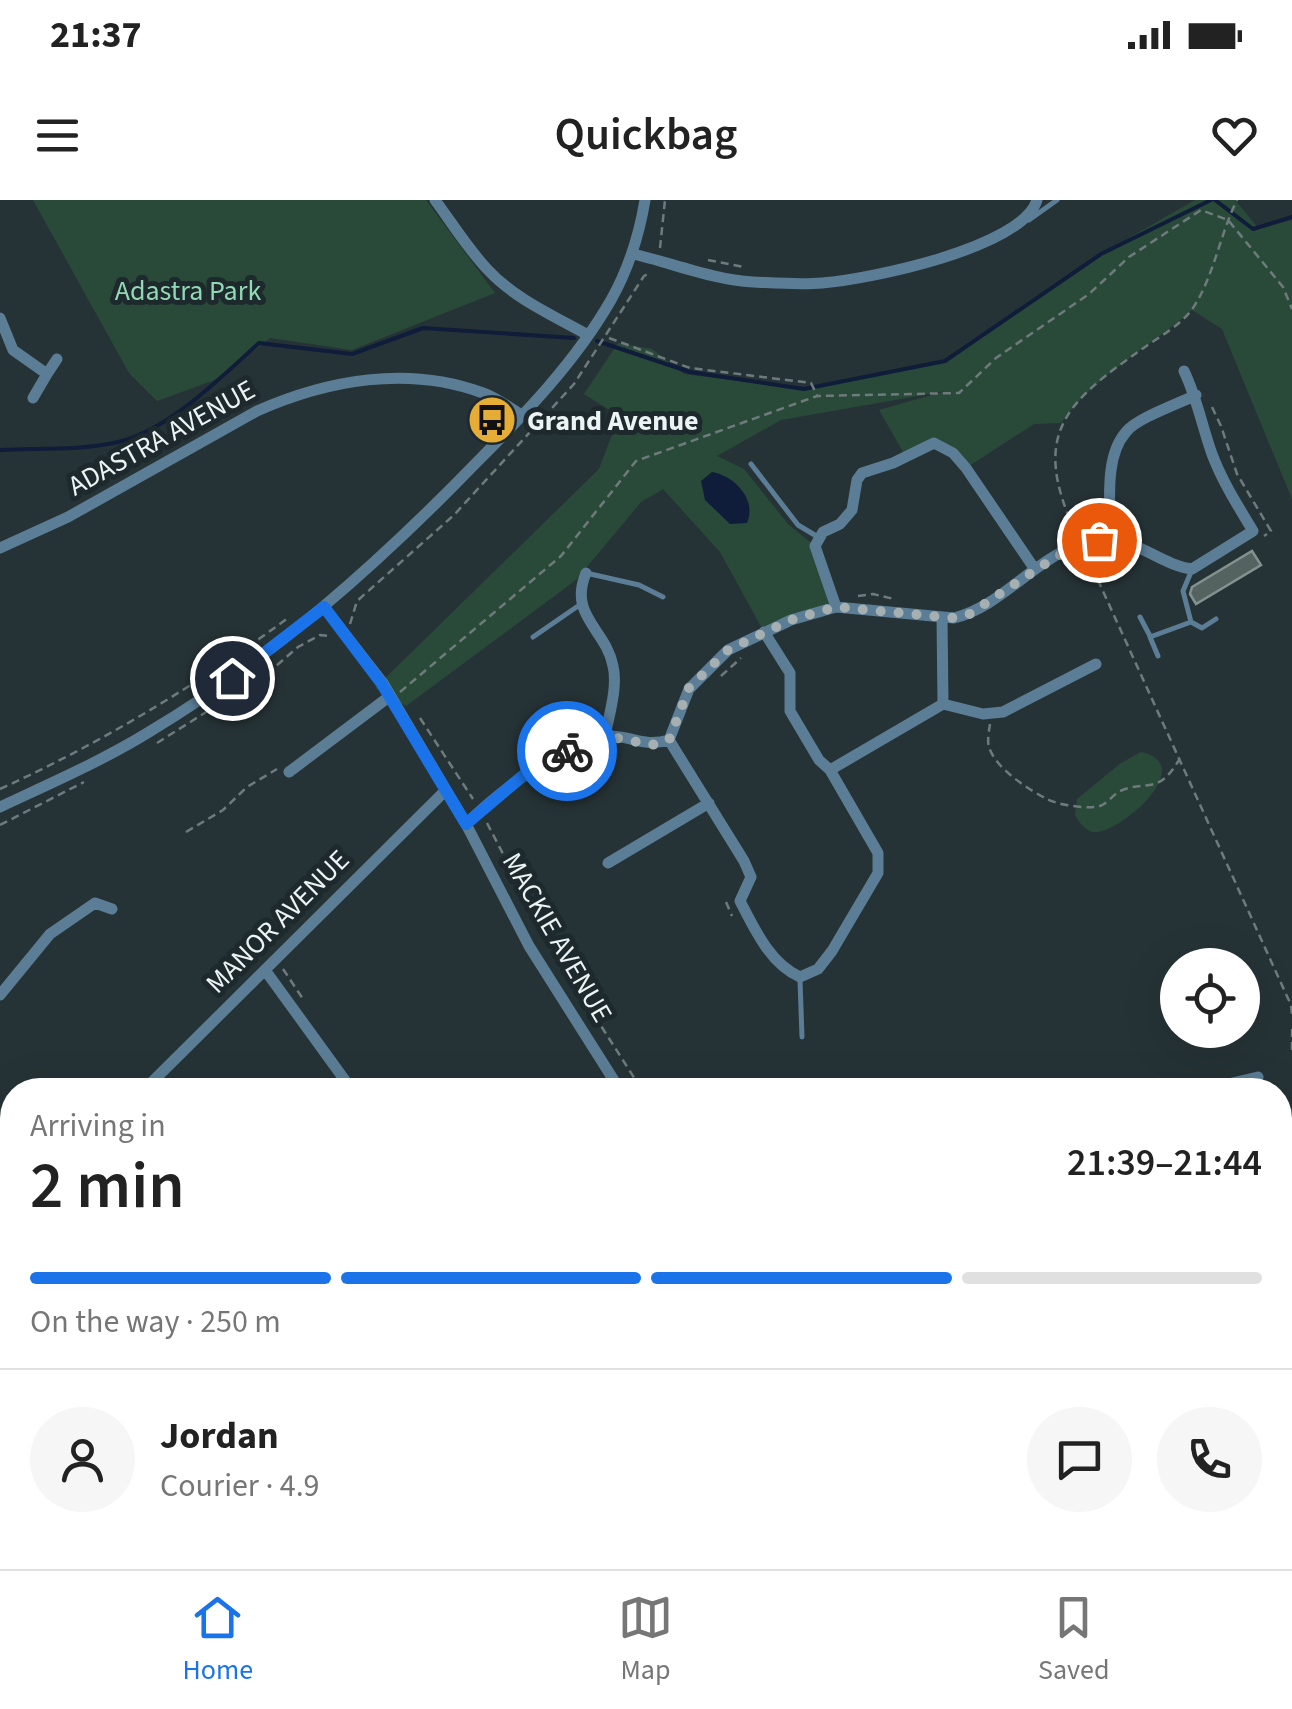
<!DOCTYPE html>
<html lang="en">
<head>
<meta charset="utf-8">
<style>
	body { margin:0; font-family:"Source Sans 3",sans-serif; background:#f6f6f6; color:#222; height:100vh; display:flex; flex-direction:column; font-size:38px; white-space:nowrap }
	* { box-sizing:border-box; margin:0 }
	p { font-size:32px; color:#767676 }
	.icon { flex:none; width:55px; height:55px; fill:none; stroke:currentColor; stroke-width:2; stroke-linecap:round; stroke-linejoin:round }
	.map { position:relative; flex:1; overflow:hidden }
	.side { position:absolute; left:0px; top:878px; width:1292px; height:492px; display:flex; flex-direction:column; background:#fff; border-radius:40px 40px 0 0; box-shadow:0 10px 40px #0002 }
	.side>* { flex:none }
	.buttons { position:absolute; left:1160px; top:748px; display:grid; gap:20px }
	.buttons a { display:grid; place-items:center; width:100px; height:100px; border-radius:50%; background:#fff; box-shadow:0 10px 40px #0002; font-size:50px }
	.pin { position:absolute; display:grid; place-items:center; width:85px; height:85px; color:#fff; margin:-42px; border:5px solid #fff; border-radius:50%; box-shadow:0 2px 10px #0007 }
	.courier { position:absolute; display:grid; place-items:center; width:100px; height:100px; margin:-50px; border:8px solid #1a73e8; border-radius:50%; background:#fff; color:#222; box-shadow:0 2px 12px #0007 }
	.overview em { font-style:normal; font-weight:600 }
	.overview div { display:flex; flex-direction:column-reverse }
	.overview { display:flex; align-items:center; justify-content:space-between; height:170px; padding:0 30px }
	h1 { font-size:65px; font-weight:600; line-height:75px }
	.bar { display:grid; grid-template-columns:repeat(4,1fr); gap:15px 10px; align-content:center; height:120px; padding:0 30px }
	.bar i { height:12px; border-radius:8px; background:#e0e0e0 }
	.bar .selected { background:#1a73e8 }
	.bar p { grid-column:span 4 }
	.line { display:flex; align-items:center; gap:25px; padding:0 30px; border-top:2px solid #e0e0e0 }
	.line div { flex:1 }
	.round { display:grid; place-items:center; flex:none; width:105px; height:105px; border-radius:52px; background:#f6f6f6 }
	.status { display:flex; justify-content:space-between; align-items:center; height:70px; padding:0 50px; background:#fff; direction:ltr }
	.status svg { height:28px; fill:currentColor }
	header { display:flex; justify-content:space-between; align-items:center; height:130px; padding:0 30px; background:#fff; font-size:45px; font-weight:600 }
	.menu { display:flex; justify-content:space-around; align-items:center; height:140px; border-top:2px solid #e0e0e0; background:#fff; font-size:28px; color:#767676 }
	.menu a { display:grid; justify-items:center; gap:5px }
	.menu .selected { color:#1a73e8 }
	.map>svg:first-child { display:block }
	.green { fill:#2a4a39 }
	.water { fill:#0f1c3a }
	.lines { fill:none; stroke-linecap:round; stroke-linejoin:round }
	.stream { stroke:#0f1c3a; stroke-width:4 }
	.building { fill:#546260; stroke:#83918f; stroke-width:2.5 }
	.path { stroke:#6f7a7d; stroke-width:2.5; stroke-dasharray:8 5; stroke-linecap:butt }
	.service { stroke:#5b7e96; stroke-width:5 }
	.minor { stroke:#5b7e96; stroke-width:11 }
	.done { stroke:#a6b0b2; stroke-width:10; stroke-dasharray:0 18 }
	.route { stroke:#1a73e8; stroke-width:12 }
	.labels { text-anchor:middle; stroke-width:10; stroke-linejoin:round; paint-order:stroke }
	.park-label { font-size:28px; fill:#91d9b3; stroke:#1d292c }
	.poi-label { font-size:28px; font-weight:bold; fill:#ebf3f5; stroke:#1d292c; text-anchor:start }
	.street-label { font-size:28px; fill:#ebf3f5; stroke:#1d292c }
</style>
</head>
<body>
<div class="status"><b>21:37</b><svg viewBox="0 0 49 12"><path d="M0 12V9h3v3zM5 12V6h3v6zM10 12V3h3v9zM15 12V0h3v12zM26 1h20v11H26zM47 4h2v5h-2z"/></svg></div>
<header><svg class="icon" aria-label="menu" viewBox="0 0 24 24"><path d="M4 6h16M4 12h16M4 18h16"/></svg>Quickbag<svg class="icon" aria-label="heart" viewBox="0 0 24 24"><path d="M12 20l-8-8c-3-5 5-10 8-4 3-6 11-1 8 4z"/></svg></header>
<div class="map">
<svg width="1292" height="1369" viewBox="0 0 1292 1369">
	<rect width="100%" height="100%" fill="#263336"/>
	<!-- green -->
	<path class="green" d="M33,0H426L495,93L352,150L270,138L220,178L157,201L129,173Z
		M1195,0H1235L1259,29L1292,20V299L1222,129L1192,110C1148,149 1095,175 1061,223L1034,224L966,268L934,243L906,257L879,210L946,191L781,220L717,256L744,269L788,324L815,346L836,407L764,432L720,352L663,289L641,302L576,380L406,506L375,488L599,269L619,216L584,194L618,143L652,149L684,174L804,189L945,161L1101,54Z
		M1141,552C1201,565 1115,638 1092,632C1084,629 1079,622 1075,615L1077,599L1121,563Z"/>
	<!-- water -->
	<path class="water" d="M712,272C735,276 757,300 747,323L730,324L705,300L701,281Z"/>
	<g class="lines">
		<!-- stream -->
		<path class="stream" d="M1215,0L1253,29L1292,17
			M597,141L690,172L804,189L945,161L1101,54L1211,0
			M0,250C40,248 79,251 118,242C168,231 221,177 259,143L352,154L423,128L574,138
			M1015,1358L1020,1369"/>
	</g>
	<!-- building -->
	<path class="building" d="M1252,351L1261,365L1196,404L1190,394L1192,387Z
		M938,1358H961L968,1369H929Z"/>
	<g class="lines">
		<!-- path -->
		<path class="path" d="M660,48L665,0
			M708,60L744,67
			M609,138L690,168L811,183L817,195
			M1212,207L1221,226L1237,274L1271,331L1264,336
			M1075,331C1030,233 1066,202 1145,147C1161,136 1182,124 1193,108C1214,76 1220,34 1237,0
			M1087,356L1291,805L1292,815
			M858,396L873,394L894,399
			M350,424L357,401L454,315L574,184L644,76L650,73
			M721,476L741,458
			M400,492L561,356L636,261L817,196L959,193L996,158L1089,94L1129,57L1201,10L1228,20L1283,87L1292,109
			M420,518L473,599
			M990,524C989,531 987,541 989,547C995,568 1029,590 1047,599C1059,605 1081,608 1094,607C1106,607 1111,596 1120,591C1149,579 1157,596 1179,560
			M157,543L268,473L298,447L320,435L331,436
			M0,589C103,542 197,485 288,418
			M487,623L555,754L642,890
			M0,625L84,582
			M186,632L223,610L247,587L277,569
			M726,702L732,716
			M283,769L303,799
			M1292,829V851
			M363,882L373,890
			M1280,950L1292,917
			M0,1010L12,1005
			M258,1358L263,1363L268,1358
			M990,1358L1001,1369
			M706,1369L725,1358"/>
		<!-- service -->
		<path class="service" d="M1029,20L1057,0
			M751,264L798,325L818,337
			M586,373L639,385L663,397
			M1140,417L1150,436
			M1191,422L1202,428L1216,419
			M533,437L581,404
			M1158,456L1150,437L1191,422L1183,391L1191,372
			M800,780L802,837
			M0,1110L12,1102"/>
		<!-- minor -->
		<path class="minor" d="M435,0C452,23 468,49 488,70C515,99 554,116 588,135
			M633,54C672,63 714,80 753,82C775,83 800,85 822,83C870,79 1022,48 1037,0
			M0,118L13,150L47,174L33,198
			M47,174L57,159
			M1110,340C1111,308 1103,258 1126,232C1137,218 1178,204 1196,195
			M0,348L68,317L257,211C327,180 408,165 483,193C497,198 510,208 523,216
			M586,373C568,416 606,429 613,466C618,487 609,515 605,536
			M324,407L383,483L466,624L529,746L620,890
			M836,407L815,346L823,332L840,324L852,310L857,280L862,273L893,263L934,243L953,253L966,268L1034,368
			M764,432L790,473V511L819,560L830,570L943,504L942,417
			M943,504L983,514L1003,512L1096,464
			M669,540L744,661L751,677L740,701C754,728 770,764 800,777L818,769L832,751L878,673V653L830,570
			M289,572L390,496
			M0,607C51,583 102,561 149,532C271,459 377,365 476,263C525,214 576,161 611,100C629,68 639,36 645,0
			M466,624C494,597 567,537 607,536C631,535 643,548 669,540L689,489L728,450L791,420L836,407L954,418C1009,405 1044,342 1105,340C1138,339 1161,365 1192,369L1253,331C1238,306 1222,281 1212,254C1202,226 1197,198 1184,171
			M608,663L709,603
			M265,770L352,890
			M0,795L50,734L95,703L112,709
			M144,890L446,590
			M1202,890L1258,877
			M0,1034L12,1021
			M0,1048L12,1065
			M1280,1121L1292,1138
			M1280,1266L1292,1276
			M65,1358V1362
			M763,1358L771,1369
			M970,1358L982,1369
			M1035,1358L1040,1369
			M1214,1358L1227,1369
			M117,1369L123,1358
			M915,1369L924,1358"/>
	</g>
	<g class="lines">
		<!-- done -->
		<path class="done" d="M567,551L606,536L652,545L669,540L689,488L728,450L791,420L836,407L954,418L968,415L1057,356L1099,340"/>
		<!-- route -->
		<path class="route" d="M232,478L324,407L382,484L466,624L525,574L567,551"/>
	</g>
	<!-- icons -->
	<defs>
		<g id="bus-disc" transform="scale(2.5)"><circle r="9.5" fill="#e5ad36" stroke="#1d292c"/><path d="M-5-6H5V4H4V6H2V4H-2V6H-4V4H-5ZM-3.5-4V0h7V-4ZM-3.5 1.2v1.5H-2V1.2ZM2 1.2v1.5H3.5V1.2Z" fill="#111"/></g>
	</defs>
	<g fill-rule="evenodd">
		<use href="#bus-disc" x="492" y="220"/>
	</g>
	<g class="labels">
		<!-- park labels -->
		<g class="park-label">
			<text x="188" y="100">Adastra Park</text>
		</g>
		<!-- poi labels -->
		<g class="poi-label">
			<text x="527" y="230">Grand Avenue</text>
		</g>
		<!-- street labels -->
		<g class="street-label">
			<text transform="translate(161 237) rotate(-29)" y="10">ADASTRA AVENUE</text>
			<text transform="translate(277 721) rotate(-45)" y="10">MANOR AVENUE</text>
			<text transform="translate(558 737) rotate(60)" y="10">MACKIE AVENUE</text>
		</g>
	</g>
</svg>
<div class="buttons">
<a><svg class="icon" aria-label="locate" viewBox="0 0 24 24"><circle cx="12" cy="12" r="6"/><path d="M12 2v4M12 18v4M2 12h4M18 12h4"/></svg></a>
</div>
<div class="pin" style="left:1099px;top:340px;background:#ea580c"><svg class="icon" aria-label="bag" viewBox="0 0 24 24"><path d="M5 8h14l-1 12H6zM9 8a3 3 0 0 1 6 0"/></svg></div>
<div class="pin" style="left:232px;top:478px;background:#1f2937"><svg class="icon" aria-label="home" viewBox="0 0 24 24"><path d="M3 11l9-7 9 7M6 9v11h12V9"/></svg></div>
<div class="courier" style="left:567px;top:551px"><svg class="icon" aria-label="bike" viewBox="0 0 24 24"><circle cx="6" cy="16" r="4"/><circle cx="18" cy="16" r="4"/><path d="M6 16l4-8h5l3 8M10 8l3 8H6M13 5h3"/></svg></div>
<section class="side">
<div class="overview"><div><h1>2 min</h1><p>Arriving in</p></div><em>21:39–21:44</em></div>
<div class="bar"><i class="selected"></i><i class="selected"></i><i class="selected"></i><i></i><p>On the way · 250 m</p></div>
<div class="line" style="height:180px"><a class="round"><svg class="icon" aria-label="person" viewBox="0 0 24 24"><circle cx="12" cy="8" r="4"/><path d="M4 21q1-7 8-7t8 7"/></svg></a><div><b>Jordan</b><p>Courier · 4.9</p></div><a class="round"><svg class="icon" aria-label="chat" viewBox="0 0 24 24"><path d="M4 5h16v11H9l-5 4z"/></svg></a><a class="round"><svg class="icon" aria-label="phone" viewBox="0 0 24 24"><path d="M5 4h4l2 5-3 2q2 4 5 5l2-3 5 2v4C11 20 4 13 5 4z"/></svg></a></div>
</section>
</div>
<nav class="menu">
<a class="selected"><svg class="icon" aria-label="home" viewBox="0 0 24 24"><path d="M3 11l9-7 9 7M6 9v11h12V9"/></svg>Home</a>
<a><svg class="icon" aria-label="map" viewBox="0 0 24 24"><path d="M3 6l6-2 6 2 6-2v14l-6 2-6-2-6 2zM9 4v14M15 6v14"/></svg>Map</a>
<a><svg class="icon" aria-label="saved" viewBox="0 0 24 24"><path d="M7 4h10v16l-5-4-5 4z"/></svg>Saved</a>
</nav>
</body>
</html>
